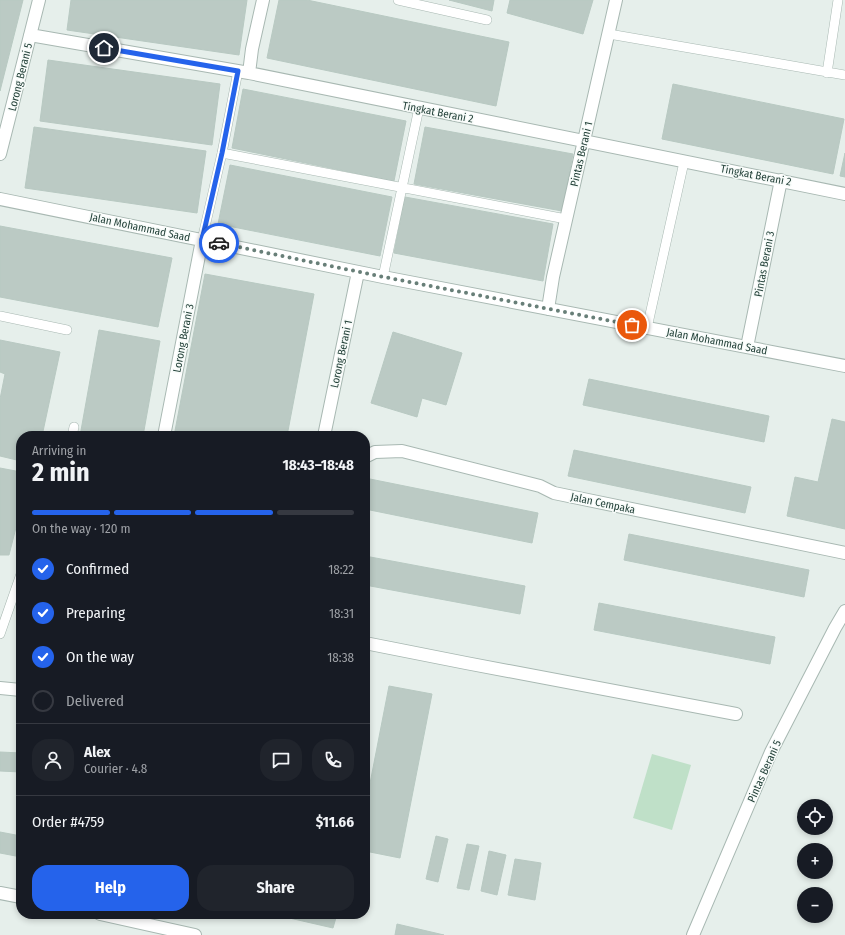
<!DOCTYPE html>
<html lang="en">
<head>
<meta charset="utf-8">
<style>
	body { margin:0; font-family:"Fira Sans Condensed",sans-serif; background:#20242c; color:#f1f3f6; height:100vh; display:flex; flex-direction:column; font-size:15px; white-space:nowrap }
	* { box-sizing:border-box; margin:0 }
	p { font-size:13px; color:#9ea1a6 }
	.icon { flex:none; width:22px; height:22px; fill:none; stroke:currentColor; stroke-width:2; stroke-linecap:round; stroke-linejoin:round }
	.map { position:relative; flex:1; overflow:hidden }
	.drawer { position:absolute; left:16px; top:431px; width:354px; height:488px; display:flex; flex-direction:column; background:#171b24; border-radius:16px; box-shadow:0 2px 6px #0003 }
	.drawer>* { flex:none }
	.controls { position:absolute; left:797px; top:799px; display:grid; gap:8px }
	.controls a { display:grid; place-items:center; width:36px; height:36px; border-radius:50%; background:#171b24; box-shadow:0 2px 6px #0003; font-size:20px }
	.pin { position:absolute; display:grid; place-items:center; width:34px; height:34px; color:#fff; margin:-17px; border:2px solid #fff; border-radius:50%; box-shadow:0 1px 4px #0007 }
	.courier { position:absolute; display:grid; place-items:center; width:40px; height:40px; margin:-20px; border:3px solid #2563eb; border-radius:50%; background:#fff; color:#222; box-shadow:0 1px 5px #0007 }
	.head em { font-style:normal; font-weight:700 }
	.head div { display:flex; flex-direction:column-reverse }
	.head { display:flex; align-items:center; justify-content:space-between; height:68px; padding:0 16px }
	h1 { font-size:26px; font-weight:700; line-height:30px }
	.bar { display:grid; grid-template-columns:repeat(4,1fr); gap:6px 4px; align-content:center; height:48px; padding:0 16px }
	.bar i { height:5px; border-radius:3px; background:#363941 }
	.bar .active { background:#2563eb }
	.bar p { grid-column:span 4 }
	.line { display:flex; align-items:center; gap:10px; padding:0 16px; border-top:1px solid #363941 }
	.line div { flex:1 }
	.round { display:grid; place-items:center; flex:none; width:42px; height:42px; border-radius:16px; background:#20242c }
	ol { padding:0 16px; list-style:none }
	li { display:flex; align-items:center; gap:12px; height:44px }
	li p { margin-inline-start:auto }
	li .icon { padding:4px; border-radius:50%; background:#2563eb; color:#fff; stroke-width:4 }
	li:last-child { color:#9ea1a6 }
	li i { width:22px; height:22px; border:2px solid #363941; border-radius:50% }
	.cta { display:flex; gap:8px; margin-top:auto; padding:8px 16px }
	.cta a { flex:1; height:46px; border-radius:16px; background:#2563eb; color:#fff; font-size:16px; font-weight:700; line-height:46px; text-align:center }
	.cta a+a { background:#20242c; color:#f1f3f6 }
	.map>svg:first-child { display:block }
	.green { fill:#bfe0c8 }
	.building { fill:#bbcac4; stroke:#b8c9c2 }
	.lines { fill:none; stroke-linecap:round; stroke-linejoin:round }
	.service-casing { stroke:#a8b8b2; stroke-width:10 }
	.minor-casing { stroke:#a8b8b2; stroke-width:14 }
	.service { stroke:#fff; stroke-width:9 }
	.minor { stroke:#fff; stroke-width:12 }
	.done { stroke:#687f78; stroke-width:4; stroke-dasharray:0 7.2 }
	.route { stroke:#2563eb; stroke-width:5 }
	.labels { text-anchor:middle; stroke-width:3; stroke-linejoin:round; paint-order:stroke }
	.street-label { font-size:11px; fill:#24423a; stroke:#f7fbf9 }
</style>
</head>
<body>
<div class="map">
<svg width="845" height="935" viewBox="0 0 845 935">
	<rect width="100%" height="100%" fill="#e6efeb"/>
	<!-- green -->
	<path class="green" d="M652,754L691,765L672,830L633,818Z"/>
	<!-- building -->
	<path class="building" d="M0,0H23L0,91Z
		M71,0H247L239,55L67,30Z
		M279,0H307L509,42L496,106L267,58Z
		M449,0H494L492,11Z
		M510,0H593L583,34L507,13Z
		M48,60L220,84L212,145L40,121Z
		M673,84L844,119L833,174L662,139Z
		M243,89L406,121L394,181L232,148Z
		M34,127L206,151L197,213L25,188Z
		M425,127L573,154L562,211L414,184Z
		M845,153V177L840,176Z
		M230,165L392,197L380,256L218,224Z
		M405,197L553,224L543,281L394,253Z
		M0,226L172,258L158,327L0,297Z
		M205,274L314,294L287,436H174Z
		M99,330L160,341L143,436H80Z
		M393,332L462,353L446,405L422,398L417,417L371,403Z
		M0,340L60,352L42,436H21V461L0,456V399L5,374L0,372Z
		M589,379L769,416L764,442L583,405Z
		M832,419L845,422V529L787,516L795,477L818,482Z
		M574,450L751,487L745,513L568,476Z
		M0,468L21,472V508L9,555H0Z
		M365,478L538,513L532,543L365,509Z
		M629,534L809,570L804,597L624,560Z
		M365,556L525,586L520,614L365,585Z
		M599,603L775,637L770,664L594,630Z
		M389,686L432,694L400,858L365,851V809Z
		M0,752L21,753V772L0,771Z
		M0,832L21,836V857L0,853Z
		M436,836L448,839L438,882L426,879Z
		M467,844L479,846L469,890L457,888Z
		M489,851L506,855L497,895L481,891Z
		M515,859L541,863L535,900L508,895Z
		M272,914H337L333,928Z
		M397,924L444,935H395Z"/>
	<g class="lines">
		<!-- service casing -->
		<g class="service-casing">
			<path id="service" d="M398,0L487,20
				M609,34L845,75
				M827,73L838,0
				M222,153L566,219
				M202,240L222,153L238,71
				M383,277L419,108
				M0,316L67,330
				M647,328L684,162
				M72,436L74,427
				M0,634L21,574"/>
		</g>
		<!-- minor casing -->
		<g class="minor-casing">
			<path id="minor" d="M30,35L249,73L845,194
				M249,73L252,49L263,0
				M0,154L39,0
				M0,199L383,277L845,366
				M548,309L553,277L616,0
				M747,347L781,180
				M164,436L202,240
				M324,436L358,272
				M365,457L375,452L402,451L540,486L554,493L845,553
				M365,643L466,663L736,714
				M0,688L21,690
				M0,893L21,897
				M100,914L195,935
				M693,935L771,752L835,628L845,611"/>
		</g>
		<!-- service -->
		<use href="#service" class="service"/>
		<!-- minor -->
		<use href="#minor" class="minor"/>
	</g>
	<g class="lines">
		<!-- done -->
		<path class="done" d="M219,243L384,277L632,325"/>
		<!-- route -->
		<path class="route" d="M104,48L238,71L222,153L202,240L219,243"/>
	</g>
	<g class="labels">
		<!-- street labels -->
		<g class="street-label">
			<text transform="translate(20 77) rotate(-76)" y="4">Lorong Berani 5</text>
			<text transform="translate(438 112) rotate(11)" y="4">Tingkat Berani 2</text>
			<text transform="translate(581 154) rotate(-77)" y="4">Pintas Berani 1</text>
			<text transform="translate(756 175) rotate(11)" y="4">Tingkat Berani 2</text>
			<text transform="translate(140 227) rotate(12)" y="4">Jalan Mohammad Saad</text>
			<text transform="translate(764 264) rotate(-79)" y="4">Pintas Berani 3</text>
			<text transform="translate(183 338) rotate(-79)" y="4">Lorong Berani 3</text>
			<text transform="translate(717 341) rotate(11)" y="4">Jalan Mohammad Saad</text>
			<text transform="translate(341 354) rotate(-78)" y="4">Lorong Berani 1</text>
			<text transform="translate(603 503) rotate(12)" y="4">Jalan Cempaka</text>
			<text transform="translate(764 771) rotate(-66)" y="4">Pintas Berani 5</text>
		</g>
	</g>
</svg>
<div class="controls">
<a><svg class="icon" aria-label="locate" viewBox="0 0 24 24"><circle cx="12" cy="12" r="6"/><path d="M12 2v4M12 18v4M2 12h4M18 12h4"/></svg></a>
<a>+</a>
<a>−</a>
</div>
<div class="pin" style="left:632px;top:325px;background:#ea580c"><svg class="icon" aria-label="bag" viewBox="0 0 24 24"><path d="M5 8h14l-1 12H6zM9 8a3 3 0 0 1 6 0"/></svg></div>
<div class="pin" style="left:104px;top:48px;background:#1f2937"><svg class="icon" aria-label="home" viewBox="0 0 24 24"><path d="M3 11l9-7 9 7M6 9v11h12V9"/></svg></div>
<div class="courier" style="left:219px;top:243px"><svg class="icon" aria-label="car" viewBox="0 0 24 24"><path d="M5 17H2v-5l4-1 3-4h7l3 4 3 1v5h-3M9 17h6M6 11h13"/><circle cx="7" cy="17" r="2"/><circle cx="17" cy="17" r="2"/></svg></div>
<section class="drawer">
<div class="head"><div><h1>2 min</h1><p>Arriving in</p></div><em>18:43–18:48</em></div>
<div class="bar"><i class="active"></i><i class="active"></i><i class="active"></i><i></i><p>On the way · 120 m</p></div>
<ol>
<li><svg class="icon" aria-label="check" viewBox="0 0 24 24"><path d="M5 12l5 5 9-10"/></svg>Confirmed<p>18:22</p></li>
<li><svg class="icon" aria-label="check" viewBox="0 0 24 24"><path d="M5 12l5 5 9-10"/></svg>Preparing<p>18:31</p></li>
<li><svg class="icon" aria-label="check" viewBox="0 0 24 24"><path d="M5 12l5 5 9-10"/></svg>On the way<p>18:38</p></li>
<li><i></i>Delivered</li>
</ol>
<div class="line" style="height:72px"><a class="round"><svg class="icon" aria-label="person" viewBox="0 0 24 24"><circle cx="12" cy="8" r="4"/><path d="M4 21q1-7 8-7t8 7"/></svg></a><div><b>Alex</b><p>Courier · 4.8</p></div><a class="round"><svg class="icon" aria-label="chat" viewBox="0 0 24 24"><path d="M4 5h16v11H9l-5 4z"/></svg></a><a class="round"><svg class="icon" aria-label="phone" viewBox="0 0 24 24"><path d="M5 4h4l2 5-3 2q2 4 5 5l2-3 5 2v4C11 20 4 13 5 4z"/></svg></a></div>
<div class="line" style="height:52px"><div>Order #4759</div><b>$11.66</b></div>
<div class="cta"><a>Help</a><a>Share</a></div>
</section>
</div>
</body>
</html>
